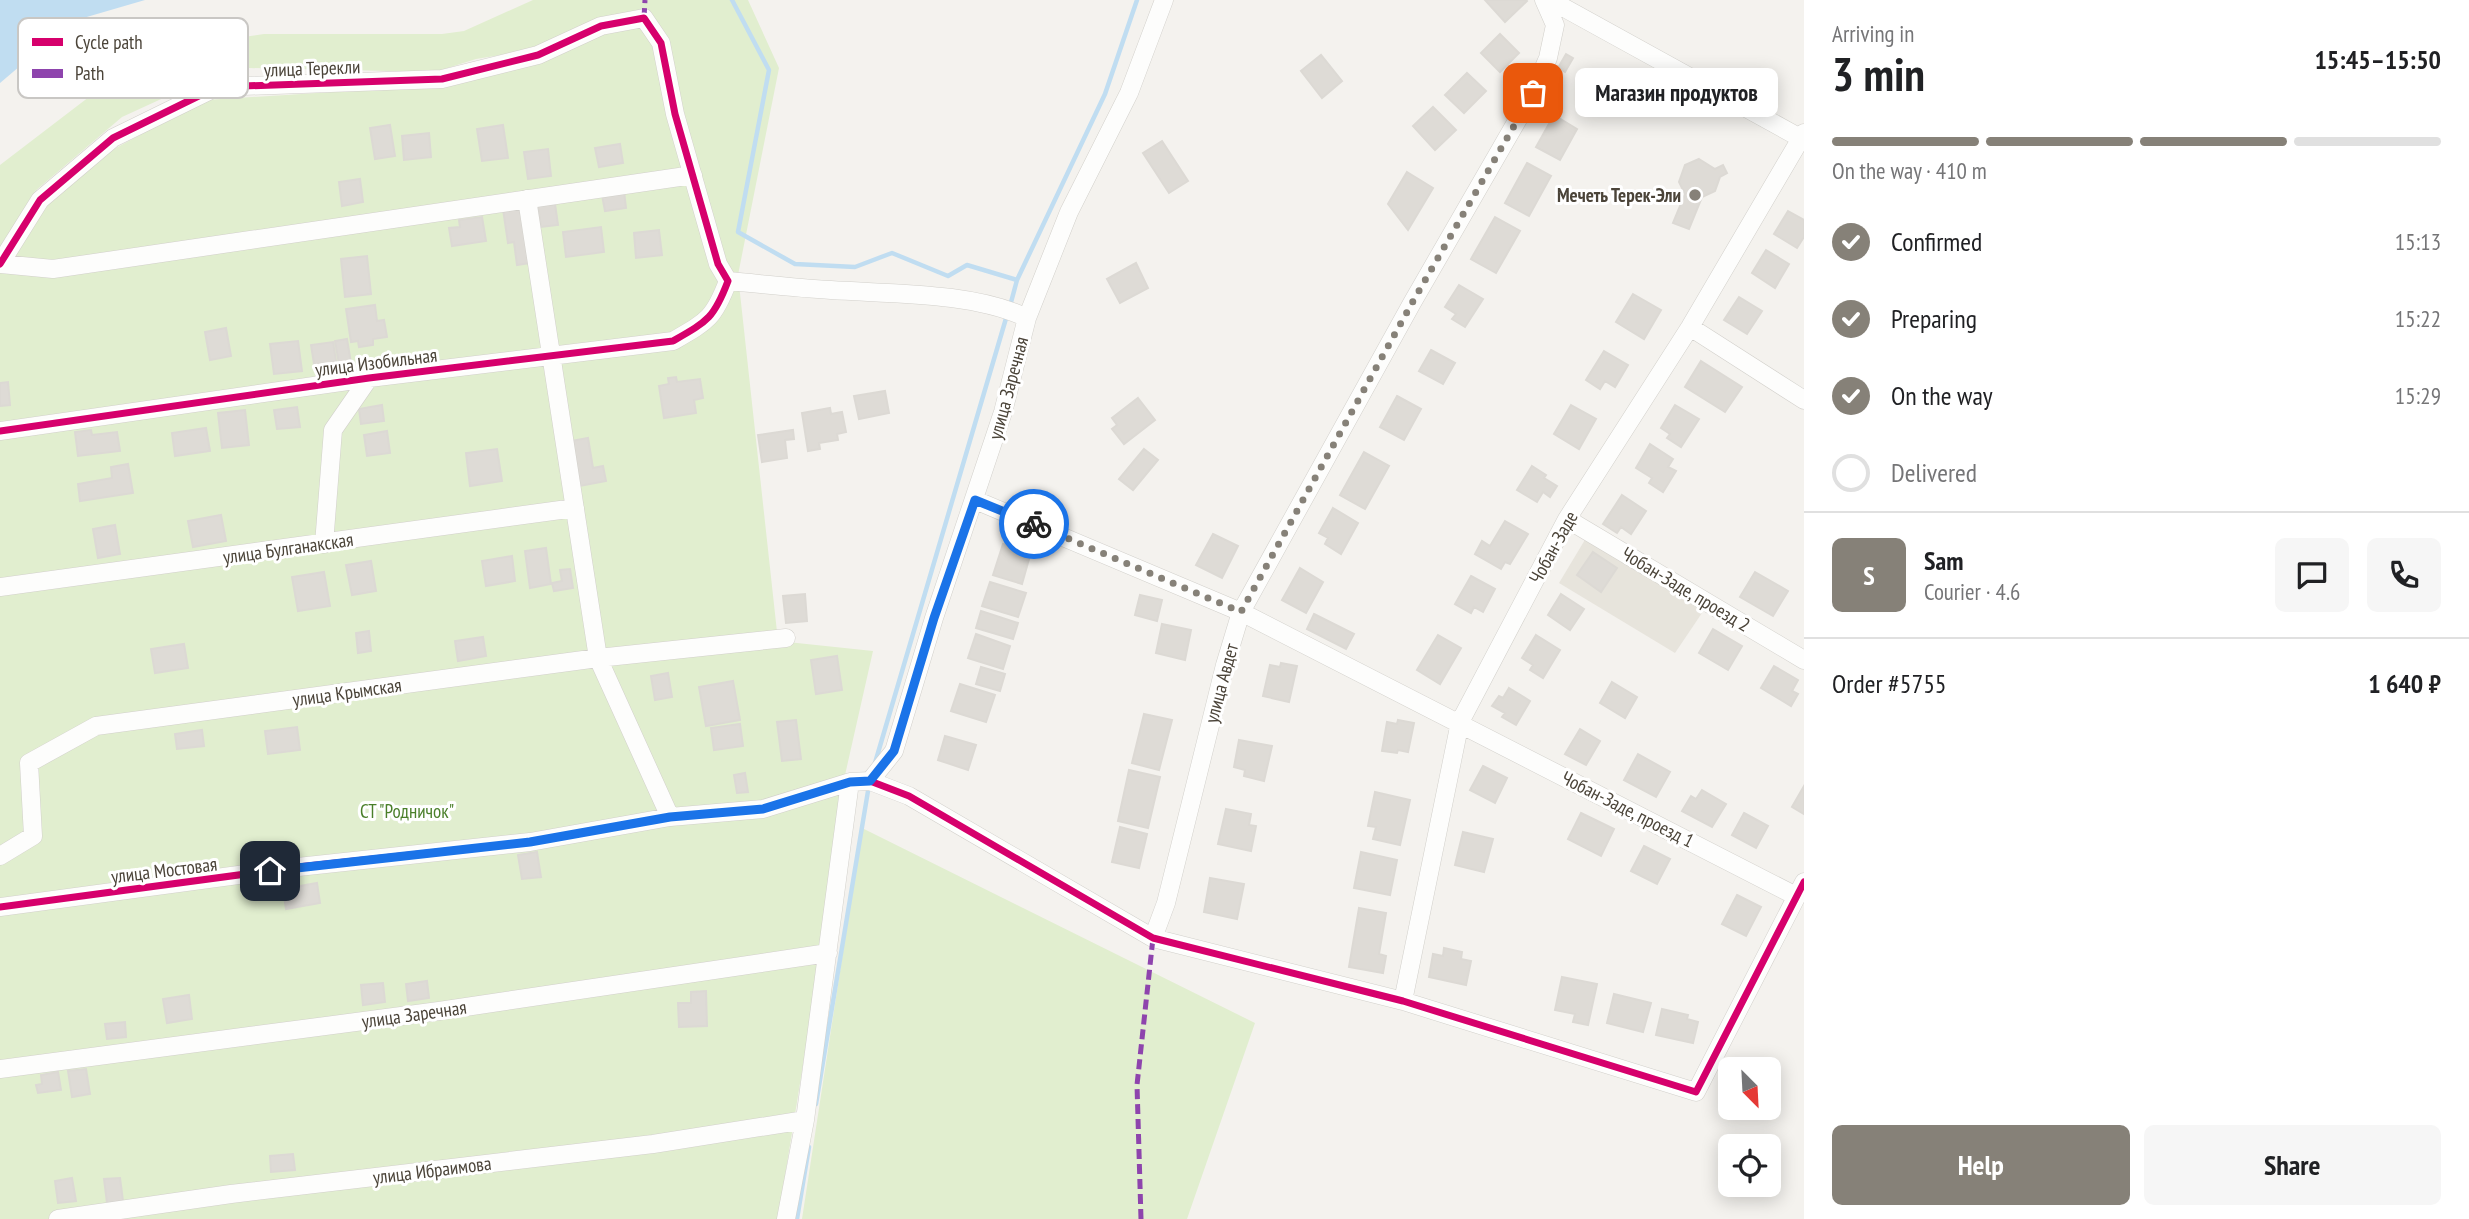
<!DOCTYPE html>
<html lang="en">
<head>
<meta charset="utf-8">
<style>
	body { margin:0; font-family:"PT Sans Narrow",sans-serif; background:#f6f6f6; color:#202124; height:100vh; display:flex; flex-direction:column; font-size:26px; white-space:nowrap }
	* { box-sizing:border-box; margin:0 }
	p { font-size:23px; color:#757577 }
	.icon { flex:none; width:38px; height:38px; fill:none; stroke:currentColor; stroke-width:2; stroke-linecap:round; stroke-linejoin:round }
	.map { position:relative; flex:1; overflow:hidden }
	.details { display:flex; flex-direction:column; background:#fff; width:665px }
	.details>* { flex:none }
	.needle { width:46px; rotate:156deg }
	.tools { position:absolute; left:1718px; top:1057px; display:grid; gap:14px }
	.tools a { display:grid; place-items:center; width:63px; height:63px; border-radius:10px; background:#fff; box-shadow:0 4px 18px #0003; font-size:35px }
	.pin { position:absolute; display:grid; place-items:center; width:60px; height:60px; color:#fff; margin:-30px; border-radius:14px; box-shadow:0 4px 10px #0006 }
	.courier { position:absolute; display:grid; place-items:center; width:70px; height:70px; margin:-35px; border:5px solid #1a73e8; border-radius:50%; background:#fff; color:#222; box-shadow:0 2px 9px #0007 }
	.bubble { position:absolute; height:49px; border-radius:10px; background:#fff; box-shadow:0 4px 18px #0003; font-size:23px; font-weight:700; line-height:49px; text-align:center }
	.head em { font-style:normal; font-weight:700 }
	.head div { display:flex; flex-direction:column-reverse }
	.head { display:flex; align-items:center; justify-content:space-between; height:119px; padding:0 28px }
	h1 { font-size:46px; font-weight:700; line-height:52px }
	.bar { display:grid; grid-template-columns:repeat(4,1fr); gap:10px 7px; align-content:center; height:84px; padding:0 28px }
	.bar i { height:9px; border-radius:5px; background:#e0e0e0 }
	.bar .on { background:#868178 }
	.bar p { grid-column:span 4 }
	.line { display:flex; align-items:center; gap:18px; padding:0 28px; border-top:2px solid #e0e0e0 }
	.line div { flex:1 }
	.round { display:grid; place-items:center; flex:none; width:74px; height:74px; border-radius:10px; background:#f6f6f6 }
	ol { padding:0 28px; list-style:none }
	li { display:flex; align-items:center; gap:21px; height:77px }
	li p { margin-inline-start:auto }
	li .icon { padding:7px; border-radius:50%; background:#868178; color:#fff; stroke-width:4 }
	li:last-child { color:#757577 }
	li i { width:38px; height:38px; border:4px solid #e0e0e0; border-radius:50% }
	.primary-button { display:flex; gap:14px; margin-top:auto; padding:14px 28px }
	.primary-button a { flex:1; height:80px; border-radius:10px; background:#868178; color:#fff; font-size:28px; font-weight:700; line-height:80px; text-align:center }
	.primary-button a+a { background:#f6f6f6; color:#202124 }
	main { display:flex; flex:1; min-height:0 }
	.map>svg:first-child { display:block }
	.residential { fill:#e7e4dc }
	.green { fill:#e1eecf; fill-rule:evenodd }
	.water { fill:#c0ddf1 }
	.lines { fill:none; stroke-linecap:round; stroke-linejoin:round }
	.stream { stroke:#c0ddf1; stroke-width:4.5 }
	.building { fill:#dedbd6; stroke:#dcd9d4; stroke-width:2 }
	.minor-casing { stroke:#d2d0cb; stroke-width:19 }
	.minor { stroke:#fdfdfc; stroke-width:18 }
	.quiet { stroke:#8e44ad; stroke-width:5; stroke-dasharray:10 5; stroke-linecap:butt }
	.cycleway-casing { stroke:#fff; stroke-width:11 }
	.cycleway { stroke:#d6006c; stroke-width:7 }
	.done { stroke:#868178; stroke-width:7; stroke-dasharray:0 12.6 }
	.route { stroke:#1a73e8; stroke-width:9 }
	.poi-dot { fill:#868178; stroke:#fff; stroke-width:2.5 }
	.labels { text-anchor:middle; stroke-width:6; stroke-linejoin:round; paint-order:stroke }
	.street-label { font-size:19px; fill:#4b4439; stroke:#fff }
	.poi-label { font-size:19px; font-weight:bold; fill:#4b4439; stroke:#fff; text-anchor:end }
	.park-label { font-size:19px; fill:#4a7f2a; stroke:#fff }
	.key { fill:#fff; stroke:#c9c7c4; stroke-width:2 }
	.key-label { font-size:19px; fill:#4b4439 }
</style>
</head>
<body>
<main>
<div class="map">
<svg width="1804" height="1219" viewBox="0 0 1804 1219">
	<rect width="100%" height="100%" fill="#f4f2ee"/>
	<!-- residential -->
	<path class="residential" d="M1586,538L1704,610L1675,653L1559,583Z"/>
	<!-- green -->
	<path class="green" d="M533,0H748L779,68L738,275L778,641L873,651L843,784L821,954L778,1219H0V165L102,87L173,55L229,39L264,34H442L464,31ZM532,50L460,84L205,100L34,192L122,117L207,78L249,68L435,72L476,59Z
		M862,828L1255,1023L1187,1219H802Z"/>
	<!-- water -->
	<path class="water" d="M0,0H145L73,21L0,83Z"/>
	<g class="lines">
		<!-- stream -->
		<path class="stream" d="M732,0L769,70L738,232L795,264L855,267L892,253L948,276L967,265L1017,280
			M1010,306L1017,280L1105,94L1137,0
			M875,763L1007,315
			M816,1104L869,785
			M797,1219L809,1147"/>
	</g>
	<!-- building -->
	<path class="building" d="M1485,0H1526L1527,1L1505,22Z
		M1500,34L1519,53L1500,72L1481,53Z
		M1566,54L1573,58L1565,72L1558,68Z
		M1321,55L1342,81L1322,98L1301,71Z
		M1467,73L1486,91L1464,113L1445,95Z
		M1433,107L1456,130L1435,150L1413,126Z
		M1554,115L1577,129L1560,160L1536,147Z
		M390,125L395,156L375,159L370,128Z
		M503,125L508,158L482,161L477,129Z
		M429,133L431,157L404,160L402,136Z
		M1162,141L1188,181L1169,193L1143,153Z
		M620,144L623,163L599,167L595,148Z
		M548,149L551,176L528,179L524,152Z
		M1699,159L1715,169L1723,165L1727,173L1720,177L1715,191L1702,197L1689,229L1673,223L1685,194L1679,182L1685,165Z
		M1527,163L1551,176L1529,216L1505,203Z
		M1407,172L1433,188L1408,230L1388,204Z
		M360,179L363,202L342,206L339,182Z
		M624,191L626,208L605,211L602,195Z
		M555,204L558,225L541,227L538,206Z
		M521,206L530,263L517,265L514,242L508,243L503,209Z
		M1788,211L1804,220V237L1797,248L1774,234Z
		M482,217L486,241L452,246L449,228L460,227L459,220Z
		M1495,217L1520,231L1496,273L1471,259Z
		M601,227L604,252L566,257L563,232Z
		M659,230L662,255L636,258L634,233Z
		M1766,250L1789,264L1775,288L1752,273Z
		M367,256L371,294L345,297L341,259Z
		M1136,263L1148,288L1120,303L1107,279Z
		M1459,285L1483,299L1465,327L1452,319L1456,314L1445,307Z
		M1633,294L1661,310L1644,339L1616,322Z
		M1739,297L1762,311L1747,334L1724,320Z
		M375,305L377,321L384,320L387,337L373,339V345L359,347L358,341L351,342L346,309Z
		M226,328L231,356L210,360L205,332Z
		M347,339L351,363L339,364L335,341Z
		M298,341L302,371L274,374L270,344Z
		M333,342L337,367L315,370L311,345Z
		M1431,350L1455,363L1443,384L1419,371Z
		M1604,351L1628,365L1615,387L1605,381L1600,389L1586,380Z
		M1701,361L1742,387L1725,412L1685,387Z
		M676,377L677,382L700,379L703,398L694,400L696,413L664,418L659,386L669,384L668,378Z
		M8,382L10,405L0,406V383Z
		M885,391L889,413L859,419L854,396Z
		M1397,396L1421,409L1404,440L1380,427Z
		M1138,398L1155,420L1124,444L1112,429L1117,425L1112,418Z
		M382,405L384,421L361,424L359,409Z
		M1571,405L1596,419L1579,449L1554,434Z
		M1675,405L1699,419L1681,447L1667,438L1670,434L1661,428Z
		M297,407L300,427L277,429L274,410Z
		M830,408L831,414L842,412L846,432L837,434L838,440L819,443L820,449L808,451L802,413Z
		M245,410L249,445L222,448L218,413Z
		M206,428L210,451L175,456L172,433Z
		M91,430L92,435L117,432L120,451L78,456L75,432Z
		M793,430L794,439L785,440L787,458L762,462L758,435Z
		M387,431L390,453L367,456L364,435Z
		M588,438L593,468L603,466L606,481L579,486L571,441Z
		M1650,444L1673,459L1668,467L1676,471L1663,492L1649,483L1652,478L1636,468Z
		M497,449L502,481L470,486L466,453Z
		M1144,449L1158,460L1133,490L1119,479Z
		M1364,452L1389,466L1365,509L1340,495Z
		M128,464L133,493L80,501L78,484L112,478L111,467Z
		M1532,466L1546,475L1544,478L1557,486L1550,497L1543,492L1537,502L1517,490Z
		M1622,495L1646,511L1631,534L1621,527L1617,533L1603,524Z
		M1333,508L1358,523L1341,554L1325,544L1328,538L1319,533Z
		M221,515L226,541L193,547L188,521Z
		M1505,521L1528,534L1510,564L1505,562L1501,569L1475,554L1482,541L1490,546Z
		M115,525L120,554L98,558L93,529Z
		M1213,534L1238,546L1222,578L1196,565Z
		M1003,544L1031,552L1022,584L993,575Z
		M546,548L551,584L530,588L525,551Z
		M1593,552L1617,568L1601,592L1577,575Z
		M512,556L515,581L486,586L482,561Z
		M371,561L376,591L352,595L346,565Z
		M1300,568L1323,582L1306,613L1282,600Z
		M570,569L573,588L554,591L552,583L562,581L560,570Z
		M324,572L330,606L298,611L292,577Z
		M1755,572L1788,591L1773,616L1740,597Z
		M1471,576L1495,589L1483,612L1474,607L1471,613L1455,604Z
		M990,582L1026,593L1018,617L982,606Z
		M805,594L807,621L786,623L783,596Z
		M1561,594L1584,609L1570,630L1548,615Z
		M1140,595L1162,600L1157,621L1135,615Z
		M981,611L1018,623L1013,639L976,628Z
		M1314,614L1354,634L1346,649L1307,629Z
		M1162,624L1191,630L1185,660L1156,653Z
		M1713,629L1742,646L1728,670L1699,653Z
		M369,631L371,651L358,653L356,633Z
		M976,634L1010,646L1003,669L968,658Z
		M1438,635L1461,648L1440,684L1417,670Z
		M1536,635L1560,650L1543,678L1530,670L1533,665L1522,658Z
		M483,637L486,656L458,661L455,641Z
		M184,644L188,668L155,673L151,649Z
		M837,656L842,690L816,694L811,660Z
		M1281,663L1297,666L1289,702L1263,696L1270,665L1280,667Z
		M1774,666L1798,680L1792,691L1798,694L1791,706L1761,688Z
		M981,667L1005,674L1000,691L976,684Z
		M668,673L672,697L655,700L651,676Z
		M733,681L740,720L706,726L699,687Z
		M1612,682L1637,697L1625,718L1600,703Z
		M960,684L995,695L986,722L951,711Z
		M1509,688L1530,701L1516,725L1502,717L1505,713L1492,706L1499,696L1503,698Z
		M1144,714L1172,720L1159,770L1132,763Z
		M796,720L801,759L782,761L777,722Z
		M1398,720L1414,723L1408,752L1398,750L1397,753L1382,751L1387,722L1397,724Z
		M740,724L743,746L714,750L711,728Z
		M297,727L300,750L268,754L265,731Z
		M1580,729L1600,741L1586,765L1565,754Z
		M202,730L204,746L177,749L175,734Z
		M945,736L976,745L968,770L938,760Z
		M1239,740L1272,746L1264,781L1244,776L1245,770L1234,767Z
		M1638,754L1670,772L1656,797L1624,780Z
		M1483,766L1507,778L1495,803L1470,790Z
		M1129,770L1160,777L1148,828L1118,821Z
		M745,773L748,792L737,793L734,775Z
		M1804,786V814L1792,807Z
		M1702,790L1726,804L1712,827L1682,811L1691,796L1696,799Z
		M1375,792L1410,800L1400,845L1373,839L1376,827L1368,826Z
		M1226,809L1251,814L1249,825L1256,826L1251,851L1218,844Z
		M1581,813L1614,829L1601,856L1568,839Z
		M1744,813L1768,826L1756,848L1732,835Z
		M1120,827L1147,834L1139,868L1112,862Z
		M1463,832L1493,839L1484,872L1455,865Z
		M1644,846L1670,859L1657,884L1631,871Z
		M537,852L541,877L522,879L518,855Z
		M1361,852L1397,860L1390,895L1354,888Z
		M1210,878L1244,884L1237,919L1204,912Z
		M317,883L320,903L286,909L283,889Z
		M1737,895L1761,907L1746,936L1722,924Z
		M1359,908L1386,913L1379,954L1386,956L1383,973L1349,967Z
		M1444,948L1462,952L1461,959L1471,961L1466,985L1429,977L1433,954L1443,956Z
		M1562,977L1597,984L1588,1025L1573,1022L1575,1014L1555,1010Z
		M427,981L429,998L408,1001L406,984Z
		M383,983L385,1002L363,1005L361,985Z
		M706,991L707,1026L679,1027L678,1003H691V992Z
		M1614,994L1651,1003L1643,1032L1607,1023Z
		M189,995L192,1019L167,1023L163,999Z
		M1662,1009L1688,1015L1687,1019L1698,1022L1693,1043L1656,1035Z
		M125,1022L126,1037L107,1039L105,1024Z
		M86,1069L90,1094L72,1097L68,1071Z
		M58,1072L61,1090L38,1093L36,1085L42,1084L41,1075Z
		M293,1154L295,1170L271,1172L270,1156Z
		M72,1178L76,1201L58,1203L55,1181Z
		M120,1178L123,1201L107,1203L104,1179Z"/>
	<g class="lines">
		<!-- minor casing -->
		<g class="minor-casing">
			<path id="minor" d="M1550,0L1804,140
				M527,199L598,658L670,817
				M0,264L40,200L113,138L217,87L442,79L538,55L601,26L644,18L661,43L675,114L718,264L728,281
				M1,264L53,269L693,175
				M728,281C762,284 796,288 831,290C890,294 974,292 1027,318
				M1690,327L1804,400
				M0,431L369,378L673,341C708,321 714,318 728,281
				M975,500L1241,612L1796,896
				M1567,519L1804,660
				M324,544L333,430L369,378
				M0,587L575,508
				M870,781L894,751L934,618L1003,412L1027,318L1069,212L1129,93L1164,0
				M0,856L33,836L29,763L96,726L598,658L786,638
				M0,907L298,867L530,842L670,817L763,809L850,782L870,781L909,796L1153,938L1403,1001L1696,1092L1804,882
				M1153,938L1166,903L1225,665L1241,612L1412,303L1533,93L1548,58L1555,25L1544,0
				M1403,1001L1460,722L1567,519L1690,327L1804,133
				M0,1069L439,1011L828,953
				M58,1219L231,1194L653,1144L805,1120
				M786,1219L805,1120L850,782"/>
		</g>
		<!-- minor -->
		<use href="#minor" class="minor"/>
		<!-- quiet -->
		<path class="quiet" d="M644,18L645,0
			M1141,1219L1137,1085L1153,938"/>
		<!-- cycleway casing -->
		<g class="cycleway-casing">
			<path id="cycleway" d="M0,264L40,200L113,138L217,87L442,79L538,55L601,26L644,18L661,43L675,114L718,264L728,281C714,318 708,321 673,341L369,378L0,431
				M0,907L298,867L530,842L670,817L763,809L850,782L870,781L909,796L1153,938L1403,1001L1696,1092L1804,882"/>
		</g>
		<!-- cycleway -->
		<use href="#cycleway" class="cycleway"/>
	</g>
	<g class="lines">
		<!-- done -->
		<path class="done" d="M1034,524L1241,612L1412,303L1533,93"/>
		<!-- route -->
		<path class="route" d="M270,871L530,842L670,817L763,809L850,782L870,781L894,751L934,618L975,500L1034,524"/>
	</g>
	<!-- markers -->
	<circle class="poi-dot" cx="1695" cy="195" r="7"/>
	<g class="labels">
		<!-- street labels -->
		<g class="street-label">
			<text transform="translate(312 68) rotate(-2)" y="7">улица Терекли</text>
			<text transform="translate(376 362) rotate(-7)" y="7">улица Изобильная</text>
			<text transform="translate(1008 388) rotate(-75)" y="7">улица Заречная</text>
			<text transform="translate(1553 547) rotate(-61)" y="7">Чобан-Заде</text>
			<text transform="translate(288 548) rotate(-8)" y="7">улица Булганакская</text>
			<text transform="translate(1686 589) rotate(31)" y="7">Чобан-Заде, проезд 2</text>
			<text transform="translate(1221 683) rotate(-75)" y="7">улица Авдет</text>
			<text transform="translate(347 692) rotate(-8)" y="7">улица Крымская</text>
			<text transform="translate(1628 809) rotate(27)" y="7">Чобан-Заде, проезд 1</text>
			<text transform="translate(164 870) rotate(-7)" y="7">улица Мостовая</text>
			<text transform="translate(414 1014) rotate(-8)" y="7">улица Заречная</text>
			<text transform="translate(432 1170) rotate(-7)" y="7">улица Ибраимова</text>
		</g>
		<!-- poi labels -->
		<g class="poi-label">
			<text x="1681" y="202">Мечеть Терек-Эли</text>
		</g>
		<!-- park labels -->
		<g class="park-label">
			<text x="407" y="818">СТ "Родничок"</text>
		</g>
	</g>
	<!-- legend -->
	<rect x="18" y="18" width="230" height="80" rx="10" class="key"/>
	<rect x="32" y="38" width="31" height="8" fill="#d6006c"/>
	<rect x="32" y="69" width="31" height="9" fill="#8e44ad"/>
	<g class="key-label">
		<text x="75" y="49">Cycle path</text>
		<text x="75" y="80">Path</text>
	</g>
</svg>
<div class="tools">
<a><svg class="needle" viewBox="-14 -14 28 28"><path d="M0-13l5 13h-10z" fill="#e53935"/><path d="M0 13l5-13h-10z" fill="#757577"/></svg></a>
<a><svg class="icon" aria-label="locate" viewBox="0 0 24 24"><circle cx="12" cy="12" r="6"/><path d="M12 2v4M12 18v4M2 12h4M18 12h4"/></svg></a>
</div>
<div class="pin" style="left:1533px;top:93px;background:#ea580c"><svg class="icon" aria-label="bag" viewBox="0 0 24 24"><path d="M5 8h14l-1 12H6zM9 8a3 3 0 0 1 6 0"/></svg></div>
<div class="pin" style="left:270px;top:871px;background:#1f2937"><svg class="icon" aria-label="home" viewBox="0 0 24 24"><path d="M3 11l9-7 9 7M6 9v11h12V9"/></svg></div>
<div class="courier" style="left:1034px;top:524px"><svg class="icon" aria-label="bike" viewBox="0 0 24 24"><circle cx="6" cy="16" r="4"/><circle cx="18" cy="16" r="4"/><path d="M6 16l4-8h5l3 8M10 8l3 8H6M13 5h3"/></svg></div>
<div class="bubble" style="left:1575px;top:68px;width:203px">Магазин продуктов</div>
</div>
<section class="details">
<div class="head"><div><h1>3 min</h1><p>Arriving in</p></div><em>15:45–15:50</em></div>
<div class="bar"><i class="on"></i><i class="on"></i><i class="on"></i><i></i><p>On the way · 410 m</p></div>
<ol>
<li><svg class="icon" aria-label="check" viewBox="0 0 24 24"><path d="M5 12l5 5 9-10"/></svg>Confirmed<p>15:13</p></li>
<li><svg class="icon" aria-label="check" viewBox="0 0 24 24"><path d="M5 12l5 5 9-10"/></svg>Preparing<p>15:22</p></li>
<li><svg class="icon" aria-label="check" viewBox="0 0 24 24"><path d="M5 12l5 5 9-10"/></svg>On the way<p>15:29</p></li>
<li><i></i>Delivered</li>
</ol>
<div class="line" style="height:126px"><b class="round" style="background:#868178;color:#fff">S</b><div><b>Sam</b><p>Courier · 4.6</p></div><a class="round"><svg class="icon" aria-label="chat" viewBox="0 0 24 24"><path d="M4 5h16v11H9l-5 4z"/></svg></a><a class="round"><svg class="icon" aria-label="phone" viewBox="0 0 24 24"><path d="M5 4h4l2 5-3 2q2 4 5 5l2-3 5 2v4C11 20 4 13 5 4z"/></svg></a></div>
<div class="line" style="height:91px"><div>Order #5755</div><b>1 640 ₽</b></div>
<div class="primary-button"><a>Help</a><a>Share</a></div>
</section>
</main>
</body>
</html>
